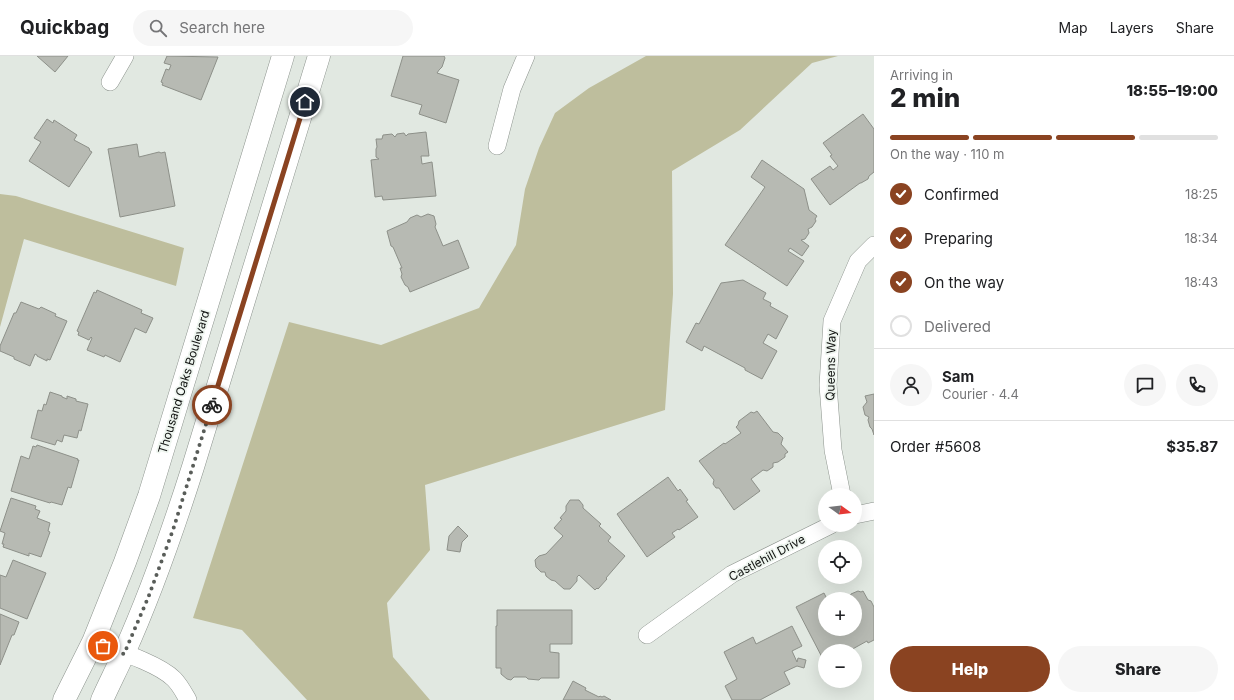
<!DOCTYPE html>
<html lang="en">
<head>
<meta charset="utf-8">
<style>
	body { margin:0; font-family:Inter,sans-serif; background:#f6f6f6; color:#202124; height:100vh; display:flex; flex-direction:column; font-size:15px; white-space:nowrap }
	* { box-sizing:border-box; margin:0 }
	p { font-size:13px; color:#757577 }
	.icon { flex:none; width:22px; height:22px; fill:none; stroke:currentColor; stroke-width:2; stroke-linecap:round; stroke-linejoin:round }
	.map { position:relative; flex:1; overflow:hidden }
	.details { display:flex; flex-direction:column; background:#fff; width:360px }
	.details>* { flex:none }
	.needle { width:26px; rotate:105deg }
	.fabs { position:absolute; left:818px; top:432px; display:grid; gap:8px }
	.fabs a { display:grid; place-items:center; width:44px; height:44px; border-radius:50%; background:#fff; box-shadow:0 4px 16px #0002; font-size:20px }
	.pin { position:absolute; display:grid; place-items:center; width:34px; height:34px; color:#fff; margin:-17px; border:2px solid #fff; border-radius:50%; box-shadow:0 1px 4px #0007 }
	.courier { position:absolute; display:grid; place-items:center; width:40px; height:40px; margin:-20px; border:3px solid #8a4321; border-radius:50%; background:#fff; color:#222; box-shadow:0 1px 5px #0007 }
	.overview em { font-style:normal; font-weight:800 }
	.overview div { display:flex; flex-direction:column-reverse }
	.overview { display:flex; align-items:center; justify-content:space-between; height:68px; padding:0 16px }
	h1 { font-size:26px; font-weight:800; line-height:30px }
	.bar { display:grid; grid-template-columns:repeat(4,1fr); gap:6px 4px; align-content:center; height:48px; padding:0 16px }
	.bar i { height:5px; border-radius:3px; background:#e0e0e0 }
	.bar .selected { background:#8a4321 }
	.bar p { grid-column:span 4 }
	.line { display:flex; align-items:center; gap:10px; padding:0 16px; border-top:1px solid #e0e0e0 }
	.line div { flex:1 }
	.round { display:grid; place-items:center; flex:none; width:42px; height:42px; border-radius:21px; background:#f6f6f6 }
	ol { padding:0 16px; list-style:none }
	li { display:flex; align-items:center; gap:12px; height:44px }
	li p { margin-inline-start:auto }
	li .icon { padding:4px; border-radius:50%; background:#8a4321; color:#fff; stroke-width:4 }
	li:last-child { color:#757577 }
	li i { width:22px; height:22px; border:2px solid #e0e0e0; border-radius:50% }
	.action { display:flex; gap:8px; margin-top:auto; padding:8px 16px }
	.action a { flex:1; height:46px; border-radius:24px; background:#8a4321; color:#fff; font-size:16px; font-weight:800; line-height:46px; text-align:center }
	.action a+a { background:#f6f6f6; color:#202124 }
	header { display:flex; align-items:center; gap:24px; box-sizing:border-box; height:56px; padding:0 20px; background:#fff; border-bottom:1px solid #e0e0e0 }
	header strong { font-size:19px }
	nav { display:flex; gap:22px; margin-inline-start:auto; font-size:14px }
	.search { width:280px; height:36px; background:#f6f6f6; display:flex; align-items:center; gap:10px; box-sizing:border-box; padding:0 14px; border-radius:22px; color:#757577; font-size:15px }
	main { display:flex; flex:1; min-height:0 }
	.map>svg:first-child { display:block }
	.green { fill:#bebe9d }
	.building { fill:#b7bab3; stroke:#8d9089 }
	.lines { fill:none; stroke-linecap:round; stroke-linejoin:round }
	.street-casing { stroke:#8c938d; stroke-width:18 }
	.secondary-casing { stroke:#8c938d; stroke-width:23 }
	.street { stroke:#fff; stroke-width:17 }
	.secondary { stroke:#fff; stroke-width:22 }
	.done { stroke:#595d59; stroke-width:4; stroke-dasharray:0 7.2 }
	.route { stroke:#8a4321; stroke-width:5 }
	.labels { text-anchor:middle; stroke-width:3.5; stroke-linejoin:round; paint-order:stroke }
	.street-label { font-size:12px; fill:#101210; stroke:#eef5ef }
</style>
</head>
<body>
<header>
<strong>Quickbag</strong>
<div class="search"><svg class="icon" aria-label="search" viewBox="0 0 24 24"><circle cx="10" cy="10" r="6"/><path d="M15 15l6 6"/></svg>Search here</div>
<nav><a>Map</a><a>Layers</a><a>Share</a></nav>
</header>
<main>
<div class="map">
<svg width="874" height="644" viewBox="0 0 874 644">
	<rect width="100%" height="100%" fill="#e1e8e1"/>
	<!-- green -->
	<path class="green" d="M646,0H838L812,7L740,74L672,115L673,238L665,354L425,429L430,494L387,547L393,601L430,644H307L242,574L193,562L289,266L381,289L479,252L516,189L525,133L539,92L555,57L589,32Z
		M0,138L16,140L184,192L176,230L24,183L0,271Z"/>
	<!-- building -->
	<path class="building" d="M37,0H68L55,16Z
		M167,0L218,1L201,44L162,29L163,27L161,26L166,13L169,14L171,9L164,7Z
		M403,0H444L445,2L442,11L439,14L437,17L459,24L446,67L419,58L422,49L391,40Z
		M863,58L874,73V116L869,120L868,123L861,127H860L830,149L811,123L830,110L833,114L838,110L830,100L832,99L823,87Z
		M47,63L53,67L54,64L77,79L74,84L89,92L90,95L92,96L69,131L29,105L41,86L34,82Z
		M426,76L429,100H421L422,108L432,106L436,140L383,144L382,140L375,141L371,104L379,103L376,101V93L377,91L376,83H382L383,79L392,78L395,81L397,78L404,77L406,80L408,78Z
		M137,88L139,101L159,96L161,97L165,96L175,150L120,161L108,93Z
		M762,104L804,133L809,154L817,160L815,163L816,165L812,171L808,173L809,177L805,183L801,184L809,190L802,200L790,192L788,195L804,205L787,230L725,189L765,131L751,121Z
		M428,158L434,160L436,168L435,171L443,190L458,184L469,212L410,236L408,231L405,229L401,221L402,218L400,212H402L393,191L391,190L387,175L407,166L410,162L417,159L421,161Z
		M743,224L766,237L763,243L771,247L770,250L788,260L776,283L768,278L763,287L777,295L762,323L745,314V312L704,290L702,295L686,286L696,267L699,268L721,227Z
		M97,234L142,254L141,257L153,262L146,277L135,272L120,306L105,299L104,301L87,294L92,282L91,281L89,284L78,279L79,276L77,275L94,236L96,237Z
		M21,246L39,253L41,251L56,258L55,260L67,265L50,304L47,303V305L37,300V299L35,298L30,310L14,303V301L0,295V290L14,257H16Z
		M50,336L62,340V341L67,343V340L76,343V345L88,348L81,375L79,374L77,382L64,379L62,386L57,384L55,389L31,382L38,354L42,355L44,348L46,349Z
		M874,338V379L872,373L870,371L868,364L869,361L865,359L863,351L867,346L865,340Z
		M757,355L773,376L778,377L783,382L781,388L788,396L785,398V401L778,406L773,407V411L767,415L763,414L751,423L760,435L734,454L719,432H716L713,428L714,424L699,405L724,387L725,388L741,377L736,371L738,369L739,365L751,356L754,357Z
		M37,389L78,403L77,404H79L71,432L68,431L62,449L51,446L50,447L11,435L21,400L29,403L33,390L36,391Z
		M668,421L678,435L680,433L688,444L686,445L698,461L679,474L678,473L672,477L675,481L647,501L617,458Z
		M11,442L36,450L35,453L40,455L37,462L50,467L48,475L50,476L41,501L29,497V500L3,491L4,488H2L5,477L0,475Z
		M570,444H579L583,449V452L601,468L599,470L611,481L608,485L625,500L606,522L607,523L598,533L597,532L595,534L579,519L577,521V525L570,533H564L555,525L551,524L546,520L545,516H541L536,511L535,504L539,500L546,498L563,480L554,472L562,463L560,462L566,455V450Z
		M458,470L468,480L462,486L460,496L447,494L449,480Z
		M13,504L46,517L27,563L0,552V519L6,521Z
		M858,535L861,536L863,535L868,544L871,545L874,551V584L868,587L867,585L849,595H825V607L796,551L824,537L827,543H825V573H855V543H849L851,538Z
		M497,554H572V588H550V596L559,597V622H541L539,624L528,623L526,621H514L511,624L507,623L501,618V612H496V570H497Z
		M0,558L19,566L14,579H12L0,609Z
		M792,570L802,590L792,595L797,606L798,602L806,604L804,612L797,610L784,616L790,628L760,644H732L725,630L737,623L724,596L753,581L756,588Z
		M573,625L586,632L585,634L599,641L600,640L602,641L604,640L611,644H563Z"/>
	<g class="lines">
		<!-- street casing -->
		<g class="street-casing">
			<path id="street" d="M110,26L125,0
				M497,90L512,33L526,0
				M842,439L833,394L828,329L832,265L858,205L874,189
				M855,459L874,455
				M647,579L732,518L831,469
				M93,586C115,594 158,607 174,623C180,629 184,637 188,644"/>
		</g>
		<!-- secondary casing -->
		<g class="secondary-casing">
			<path id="secondary" d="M64,644L93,586L125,506L149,440L283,0
				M102,644C109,628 117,613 124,597C151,537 173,474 193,411L319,0"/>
		</g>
		<!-- street -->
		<use href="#street" class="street"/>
		<!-- secondary -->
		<use href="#secondary" class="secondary"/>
	</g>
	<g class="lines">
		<!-- done -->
		<path class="done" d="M103,590L124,598L148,542L173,474L212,349"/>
		<!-- route -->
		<path class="route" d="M212,349L305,46"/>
	</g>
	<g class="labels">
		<!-- street labels -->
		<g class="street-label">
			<text transform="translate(831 309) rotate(-89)" y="4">Queens Way</text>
			<text transform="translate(184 326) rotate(-73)" y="4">Thousand Oaks Boulevard</text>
			<text transform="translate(767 502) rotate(-28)" y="4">Castlehill Drive</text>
		</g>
	</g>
</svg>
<div class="fabs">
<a><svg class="needle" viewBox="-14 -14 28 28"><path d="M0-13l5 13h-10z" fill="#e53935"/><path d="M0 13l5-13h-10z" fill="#757577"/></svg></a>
<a><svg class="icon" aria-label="locate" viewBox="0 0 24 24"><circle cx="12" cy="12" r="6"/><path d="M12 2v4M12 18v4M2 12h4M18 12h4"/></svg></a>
<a>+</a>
<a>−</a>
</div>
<div class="pin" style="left:103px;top:590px;background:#ea580c"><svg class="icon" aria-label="bag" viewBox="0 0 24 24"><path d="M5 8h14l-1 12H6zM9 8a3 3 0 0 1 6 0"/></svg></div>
<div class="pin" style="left:305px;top:46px;background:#1f2937"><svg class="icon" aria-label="home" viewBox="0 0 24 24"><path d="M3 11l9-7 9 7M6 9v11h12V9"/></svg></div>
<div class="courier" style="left:212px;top:349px"><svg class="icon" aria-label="bike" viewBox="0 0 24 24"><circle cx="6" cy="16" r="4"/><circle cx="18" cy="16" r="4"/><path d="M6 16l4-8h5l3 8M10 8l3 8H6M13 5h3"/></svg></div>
</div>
<section class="details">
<div class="overview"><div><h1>2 min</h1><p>Arriving in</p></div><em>18:55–19:00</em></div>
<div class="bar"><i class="selected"></i><i class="selected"></i><i class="selected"></i><i></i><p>On the way · 110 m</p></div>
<ol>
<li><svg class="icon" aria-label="check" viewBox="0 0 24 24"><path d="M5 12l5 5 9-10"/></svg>Confirmed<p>18:25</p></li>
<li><svg class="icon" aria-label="check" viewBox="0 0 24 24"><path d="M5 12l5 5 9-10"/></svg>Preparing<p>18:34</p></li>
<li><svg class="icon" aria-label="check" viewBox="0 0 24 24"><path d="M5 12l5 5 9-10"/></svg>On the way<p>18:43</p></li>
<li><i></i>Delivered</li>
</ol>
<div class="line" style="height:72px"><a class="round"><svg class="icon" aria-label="person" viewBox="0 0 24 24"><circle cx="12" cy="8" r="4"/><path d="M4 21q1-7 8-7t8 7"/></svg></a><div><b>Sam</b><p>Courier · 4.4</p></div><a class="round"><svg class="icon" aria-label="chat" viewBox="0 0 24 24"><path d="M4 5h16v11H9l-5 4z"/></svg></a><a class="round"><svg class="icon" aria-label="phone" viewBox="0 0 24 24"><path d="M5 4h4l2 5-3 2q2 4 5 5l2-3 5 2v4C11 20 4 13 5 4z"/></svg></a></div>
<div class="line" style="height:52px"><div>Order #5608</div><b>$35.87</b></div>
<div class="action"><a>Help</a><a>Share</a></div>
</section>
</main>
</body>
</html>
